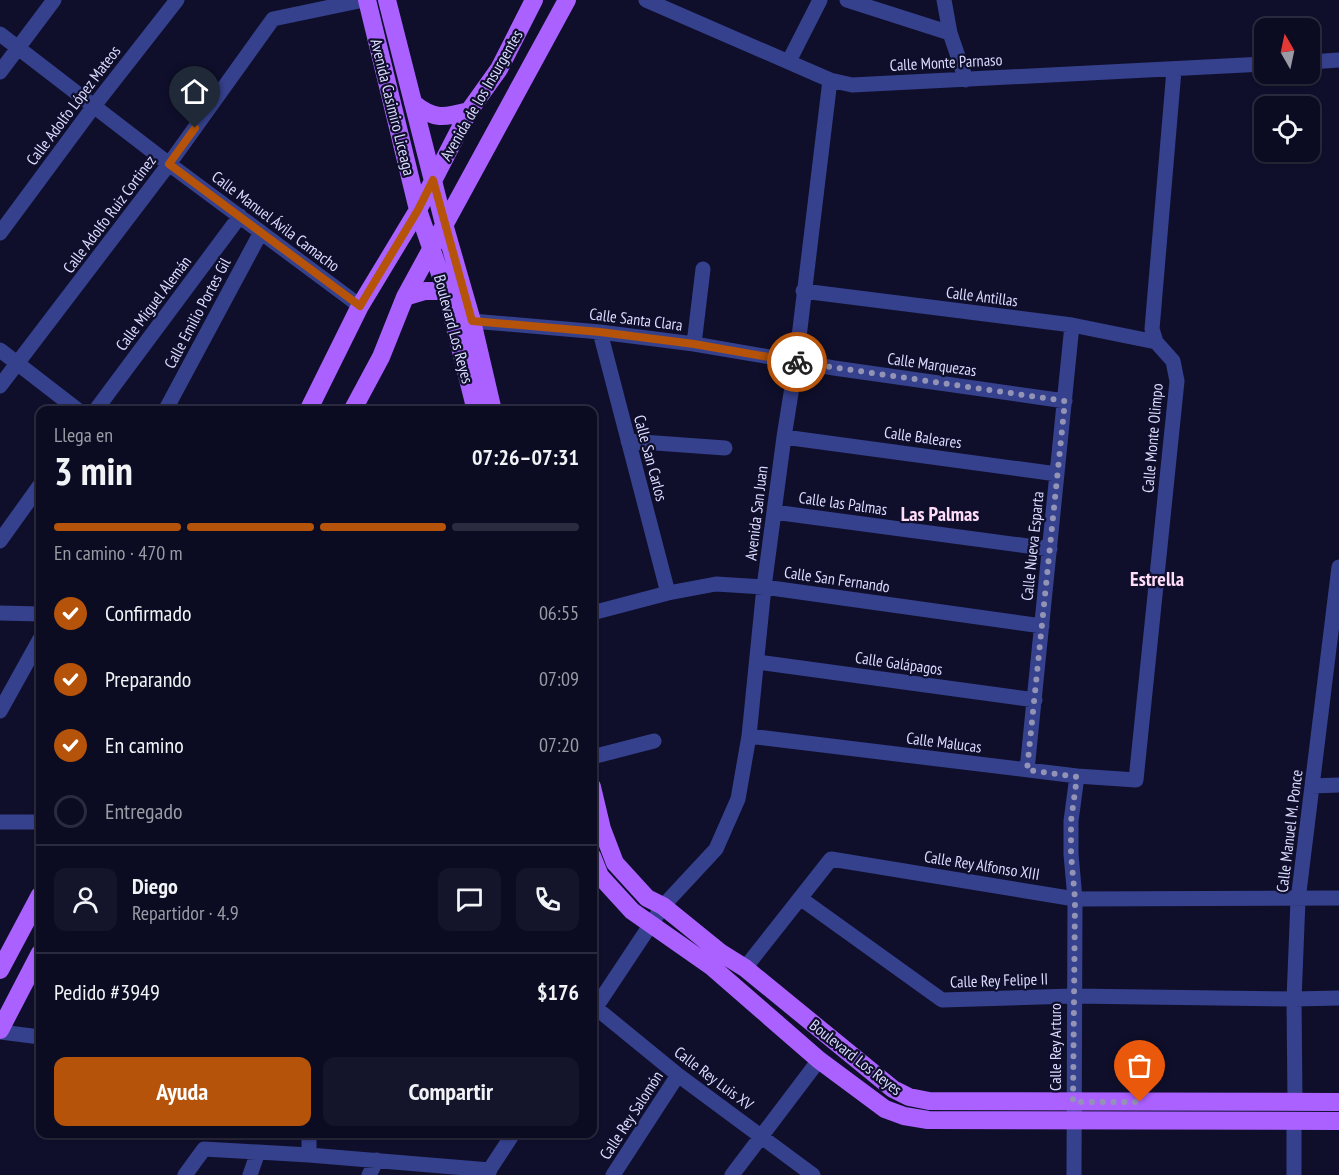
<!DOCTYPE html>
<html lang="es">
<head>
<meta charset="utf-8">
<style>
	body { margin:0; font-family:"PT Sans Narrow",sans-serif; background:#14142a; color:#f1f3f6; height:100vh; display:flex; flex-direction:column; font-size:22px; white-space:nowrap }
	* { box-sizing:border-box; margin:0 }
	p { font-size:20px; color:#9a9ba5 }
	.icon { flex:none; width:33px; height:33px; fill:none; stroke:currentColor; stroke-width:2; stroke-linecap:round; stroke-linejoin:round }
	.map { position:relative; flex:1; overflow:hidden }
	.panel { position:absolute; left:36px; top:406px; width:561px; height:732px; display:flex; flex-direction:column; background:#0b0b21; border-radius:12px; box-shadow:0 2px 4px #0004,0 0 0 2px #2b2b3f }
	.panel>* { flex:none }
	.needle { width:39px; rotate:351deg }
	.tools { position:absolute; left:1254px; top:18px; display:grid; gap:12px }
	.tools a { display:grid; place-items:center; width:66px; height:66px; border-radius:12px; background:#0b0b21; box-shadow:0 2px 4px #0004,0 0 0 2px #2b2b3f; font-size:30px }
	.pin { position:absolute; display:grid; place-items:center; width:51px; height:51px; color:#fff; margin:-62px -26px; border-radius:50% 50% 50% 0; rotate:-45deg; box-shadow:0 0 6px #0007 }
	.pin .icon { rotate:45deg }
	.courier { position:absolute; display:grid; place-items:center; width:60px; height:60px; margin:-30px; border:4px solid #b45309; border-radius:50%; background:#fff; color:#222; box-shadow:0 2px 8px #0007 }
	.overview em { font-style:normal; font-weight:600 }
	.overview div { display:flex; flex-direction:column-reverse }
	.overview { display:flex; align-items:center; justify-content:space-between; height:102px; padding:0 18px }
	h1 { font-size:39px; font-weight:600; line-height:45px }
	.bar { display:grid; grid-template-columns:repeat(4,1fr); gap:9px 6px; align-content:center; height:72px; padding:0 18px }
	.bar i { height:8px; border-radius:4px; background:#2b2b3f }
	.bar .active { background:#b45309 }
	.bar p { grid-column:span 4 }
	.line { display:flex; align-items:center; gap:15px; padding:0 18px; border-top:2px solid #2b2b3f }
	.line div { flex:1 }
	.round { display:grid; place-items:center; flex:none; width:63px; height:63px; border-radius:12px; background:#14142a }
	ol { padding:0 18px; list-style:none }
	li { display:flex; align-items:center; gap:18px; height:66px }
	li p { margin-inline-start:auto }
	li .icon { padding:6px; border-radius:50%; background:#b45309; color:#fff; stroke-width:4 }
	li:last-child { color:#9a9ba5 }
	li i { width:33px; height:33px; border:3px solid #2b2b3f; border-radius:50% }
	.button { display:flex; gap:12px; margin-top:auto; padding:12px 18px }
	.button a { flex:1; height:69px; border-radius:12px; background:#b45309; color:#fff; font-size:24px; font-weight:600; line-height:69px; text-align:center }
	.button a+a { background:#14142a; color:#f1f3f6 }
	.map>svg:first-child { display:block }
	.lines { fill:none; stroke-linecap:round; stroke-linejoin:round }
	.minor { stroke:#36418e; stroke-width:15 }
	.major { stroke:#ab61ff; stroke-width:18 }
	.done { stroke:#9394b5; stroke-width:6; stroke-dasharray:0 10.8 }
	.route { stroke:#b45309; stroke-width:8 }
	.labels { text-anchor:middle; stroke-width:4.5; stroke-linejoin:round; paint-order:stroke }
	.street-label { font-size:16px; fill:#dadbff; stroke:#0f0f2c }
	.quarter-label { font-size:20px; font-weight:bold; fill:#ffdcf8; stroke:#0f0f2c }
</style>
</head>
<body>
<div class="map">
<svg width="1339" height="1175" viewBox="0 0 1339 1175">
	<rect width="100%" height="100%" fill="#0f0f2c"/>
	<g class="lines">
		<!-- minor -->
		<path class="minor" d="M646,0L830,80L852,85L1264,64
			M847,0L950,33
			M944,0L950,33L966,80
			M0,34L169,164L360,306
			M789,61L820,0
			M1310,62L1339,60
			M0,72L54,0
			M0,233L94,106L177,0
			M803,291L1072,325L1156,342
			M472,321L600,332L694,344L834,368L1065,401
			M600,332L668,593
			M694,344L703,269
			M0,350L79,411
			M0,386L169,164L273,19L364,0
			M95,411L240,216
			M165,411L261,232
			M784,437L1057,474
			M628,441L725,448
			M774,512L1050,549
			M0,541L40,485
			M0,613L40,614
			M592,613L668,593L716,584L764,587L1042,626
			M757,662L1035,700
			M0,711L40,639
			M749,736L1077,776L1136,780L1177,381L1173,361L1156,342L1152,329L1174,70
			M592,757L654,741
			M1027,770L1072,325
			M1312,786L1339,785
			M0,822H40
			M800,898L942,1000L1073,996L1294,999L1339,998
			M745,968L831,859L1075,899L1339,898
			M596,1008L678,1075L813,1175
			M592,1013L663,906L716,849L738,799L749,736L764,587L784,437L796,362L830,80
			M0,1032L40,1037
			M1295,1102L1294,999L1298,900L1339,567
			M309,1134V1155
			M185,1175L204,1149L309,1155L490,1170
			M250,1175L258,1152
			M369,1175L377,1160
			M486,1175L513,1134
			M613,1175L678,1075
			M732,1175L819,1060
			M1074,1175L1075,899L1071,854V821L1077,776
			M1294,1175V1120"/>
		<!-- major -->
		<path class="major" d="M367,0L418,210L446,291L476,411
			M387,0L444,224L472,321L493,411
			M413,103C434,120 444,118 469,111
			M405,297L425,291H446
			M308,411L360,306L418,210L469,111L499,69L534,0
			M352,411L381,357L405,297L567,0
			M592,787L602,829L615,863L647,898L663,906L721,953L745,968L893,1089L909,1097L929,1101L1339,1102
			M592,856L600,876L632,911L712,967L819,1060L885,1109L904,1116L928,1120L1339,1121
			M0,970L40,895
			M0,1030L40,953"/>
	</g>
	<g class="lines">
		<!-- done -->
		<path class="done" d="M797,362L1065,401L1027,770L1077,777L1071,821V854L1075,899L1073,1102H1140"/>
		<!-- route -->
		<path class="route" d="M195,128L169,164L360,306L418,210L433,180L472,321L600,332L694,344L797,362"/>
	</g>
	<g class="labels">
		<!-- street labels -->
		<g class="street-label">
			<text transform="translate(946 62) rotate(-3)" y="6">Calle Monte Parnaso</text>
			<text transform="translate(481 95) rotate(-60)" y="6">Avenida de los Insurgentes</text>
			<text transform="translate(73 105) rotate(-53)" y="6">Calle Adolfo López Mateos</text>
			<text transform="translate(393 107) rotate(76)" y="6">Avenida Casimiro Liceaga</text>
			<text transform="translate(109 214) rotate(-53)" y="6">Calle Adolfo Ruiz Cortinez</text>
			<text transform="translate(276 221) rotate(37)" y="6">Calle Manuel Ávila Camacho</text>
			<text transform="translate(982 296) rotate(7)" y="6">Calle Antillas</text>
			<text transform="translate(153 303) rotate(-53)" y="6">Calle Miguel Alemán</text>
			<text transform="translate(197 313) rotate(-62)" y="6">Calle Emilio Portes Gil</text>
			<text transform="translate(636 319) rotate(7)" y="6">Calle Santa Clara</text>
			<text transform="translate(454 329) rotate(75)" y="6">Boulevard Los Reyes</text>
			<text transform="translate(932 364) rotate(8)" y="6">Calle Marquezas</text>
			<text transform="translate(923 437) rotate(8)" y="6">Calle Baleares</text>
			<text transform="translate(1152 438) rotate(-85)" y="6">Calle Monte Olimpo</text>
			<text transform="translate(651 458) rotate(75)" y="6">Calle San Carlos</text>
			<text transform="translate(843 503) rotate(8)" y="6">Calle las Palmas</text>
			<text transform="translate(756 513) rotate(-83)" y="6">Avenida San Juan</text>
			<text transform="translate(1032 546) rotate(-84)" y="6">Calle Nueva Esparta</text>
			<text transform="translate(837 579) rotate(8)" y="6">Calle San Fernando</text>
			<text transform="translate(899 663) rotate(8)" y="6">Calle Galápagos</text>
			<text transform="translate(944 742) rotate(7)" y="6">Calle Malucas</text>
			<text transform="translate(1289 831) rotate(-83)" y="6">Calle Manuel M. Ponce</text>
			<text transform="translate(982 865) rotate(9)" y="6">Calle Rey Alfonso XIII</text>
			<text transform="translate(999 980) rotate(-2)" y="6">Calle Rey Felipe II</text>
			<text transform="translate(1055 1047) rotate(-90)" y="6">Calle Rey Arturo</text>
			<text transform="translate(856 1057) rotate(38)" y="6">Boulevard Los Reyes</text>
			<text transform="translate(714 1078) rotate(37)" y="6">Calle Rey Luis XV</text>
			<text transform="translate(631 1115) rotate(-57)" y="6">Calle Rey Salomón</text>
		</g>
		<!-- quarter labels -->
		<g class="quarter-label">
			<text x="940" y="521">Las Palmas</text>
			<text x="1157" y="586">Estrella</text>
		</g>
	</g>
</svg>
<div class="tools">
<a><svg class="needle" viewBox="-14 -14 28 28"><path d="M0-13l5 13h-10z" fill="#e53935"/><path d="M0 13l5-13h-10z" fill="#9a9ba5"/></svg></a>
<a><svg class="icon" aria-label="locate" viewBox="0 0 24 24"><circle cx="12" cy="12" r="6"/><path d="M12 2v4M12 18v4M2 12h4M18 12h4"/></svg></a>
</div>
<div class="pin" style="left:1140px;top:1102px;background:#ea580c"><svg class="icon" aria-label="bag" viewBox="0 0 24 24"><path d="M5 8h14l-1 12H6zM9 8a3 3 0 0 1 6 0"/></svg></div>
<div class="pin" style="left:195px;top:128px;background:#1f2937"><svg class="icon" aria-label="home" viewBox="0 0 24 24"><path d="M3 11l9-7 9 7M6 9v11h12V9"/></svg></div>
<div class="courier" style="left:797px;top:362px"><svg class="icon" aria-label="bike" viewBox="0 0 24 24"><circle cx="6" cy="16" r="4"/><circle cx="18" cy="16" r="4"/><path d="M6 16l4-8h5l3 8M10 8l3 8H6M13 5h3"/></svg></div>
<section class="panel">
<div class="overview"><div><h1>3 min</h1><p>Llega en</p></div><em>07:26–07:31</em></div>
<div class="bar"><i class="active"></i><i class="active"></i><i class="active"></i><i></i><p>En camino · 470 m</p></div>
<ol>
<li><svg class="icon" aria-label="check" viewBox="0 0 24 24"><path d="M5 12l5 5 9-10"/></svg>Confirmado<p>06:55</p></li>
<li><svg class="icon" aria-label="check" viewBox="0 0 24 24"><path d="M5 12l5 5 9-10"/></svg>Preparando<p>07:09</p></li>
<li><svg class="icon" aria-label="check" viewBox="0 0 24 24"><path d="M5 12l5 5 9-10"/></svg>En camino<p>07:20</p></li>
<li><i></i>Entregado</li>
</ol>
<div class="line" style="height:108px"><a class="round"><svg class="icon" aria-label="person" viewBox="0 0 24 24"><circle cx="12" cy="8" r="4"/><path d="M4 21q1-7 8-7t8 7"/></svg></a><div><b>Diego</b><p>Repartidor · 4.9</p></div><a class="round"><svg class="icon" aria-label="chat" viewBox="0 0 24 24"><path d="M4 5h16v11H9l-5 4z"/></svg></a><a class="round"><svg class="icon" aria-label="phone" viewBox="0 0 24 24"><path d="M5 4h4l2 5-3 2q2 4 5 5l2-3 5 2v4C11 20 4 13 5 4z"/></svg></a></div>
<div class="line" style="height:78px"><div>Pedido #3949</div><b>$176</b></div>
<div class="button"><a>Ayuda</a><a>Compartir</a></div>
</section>
</div>
</body>
</html>
